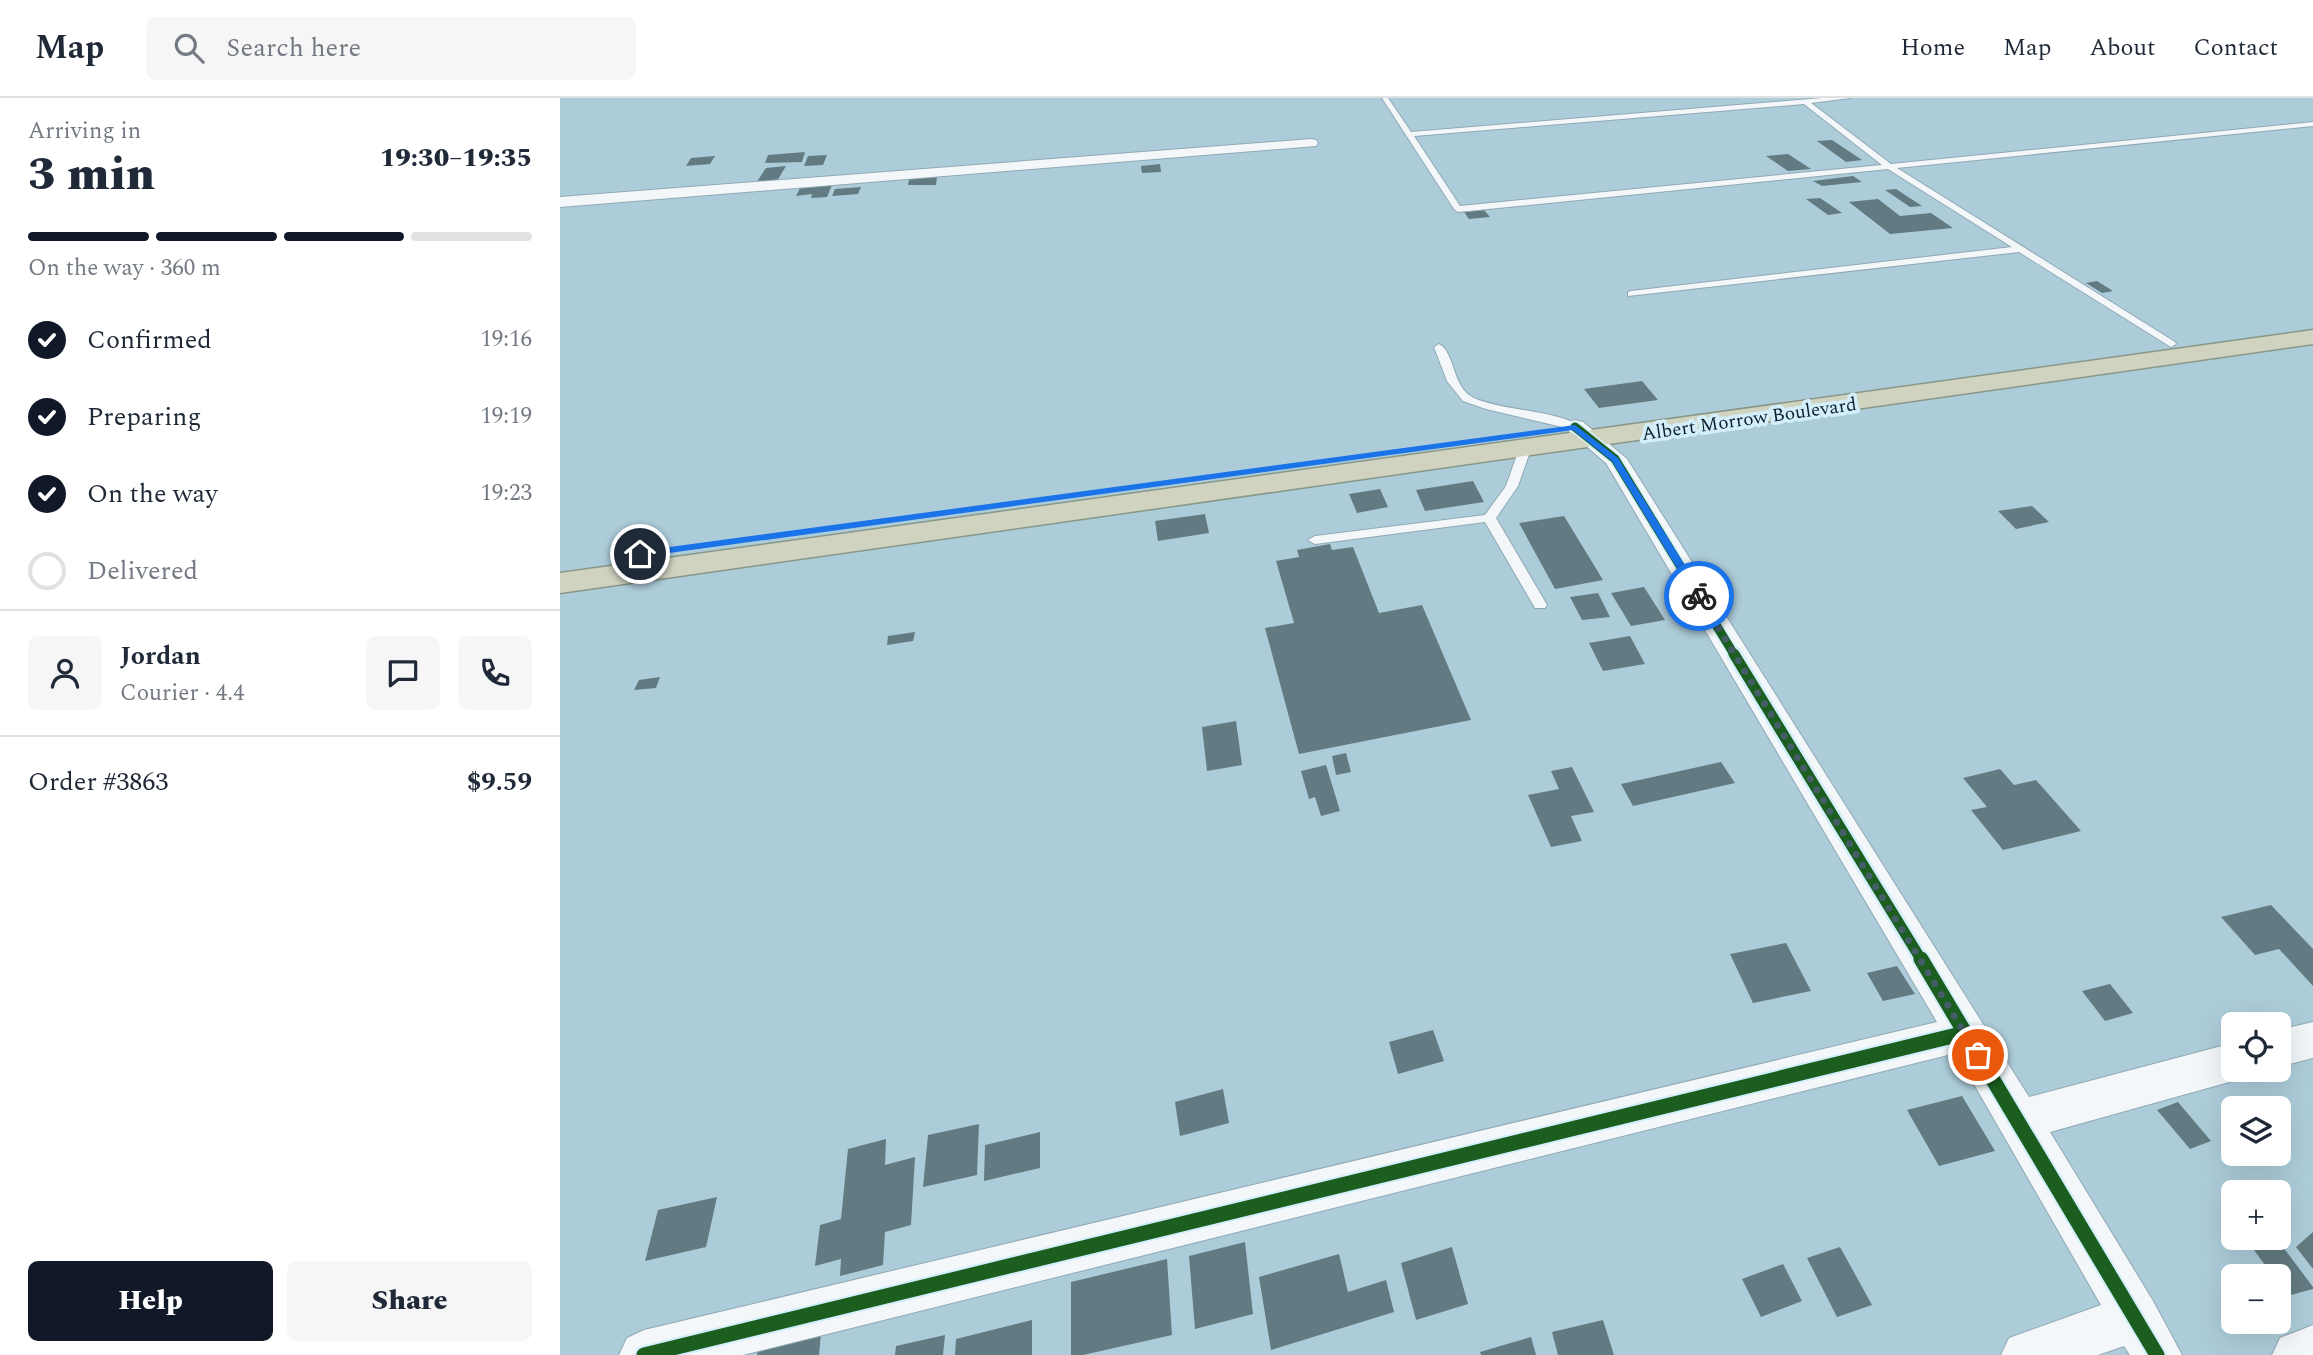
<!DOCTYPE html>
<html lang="en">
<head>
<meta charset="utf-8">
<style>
	body { margin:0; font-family:Spectral,serif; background:#f6f6f7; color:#1f2937; height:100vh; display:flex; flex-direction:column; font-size:26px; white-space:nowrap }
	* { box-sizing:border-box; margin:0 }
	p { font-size:23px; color:#747a83 }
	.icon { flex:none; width:38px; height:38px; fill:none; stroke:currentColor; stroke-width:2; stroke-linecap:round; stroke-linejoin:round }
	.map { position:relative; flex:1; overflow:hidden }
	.details { display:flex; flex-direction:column; background:#fff; width:560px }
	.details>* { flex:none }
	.tools { position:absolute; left:1661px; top:914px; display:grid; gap:14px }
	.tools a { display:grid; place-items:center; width:70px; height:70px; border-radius:10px; background:#fff; box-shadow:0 7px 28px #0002; font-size:35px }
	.pin { position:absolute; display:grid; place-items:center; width:60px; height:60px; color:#fff; margin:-30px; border:4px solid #fff; border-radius:50%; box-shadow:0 2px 7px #0007 }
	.courier { position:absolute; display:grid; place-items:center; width:70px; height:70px; margin:-35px; border:5px solid #1a73e8; border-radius:50%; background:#fff; color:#222; box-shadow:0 2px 9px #0007 }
	.summary em { font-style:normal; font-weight:800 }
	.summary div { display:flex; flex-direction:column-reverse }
	.summary { display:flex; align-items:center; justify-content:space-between; height:119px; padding:0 28px }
	h1 { font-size:46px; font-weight:800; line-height:52px }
	.bar { display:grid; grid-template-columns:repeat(4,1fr); gap:10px 7px; align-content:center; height:84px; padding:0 28px }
	.bar i { height:9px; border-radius:5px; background:#e0e1e3 }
	.bar .on { background:#111827 }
	.bar p { grid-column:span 4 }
	.line { display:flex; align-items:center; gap:18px; padding:0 28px; border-top:2px solid #e0e1e3 }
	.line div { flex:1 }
	.round { display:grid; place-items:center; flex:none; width:74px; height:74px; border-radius:10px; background:#f6f6f7 }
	ol { padding:0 28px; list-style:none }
	li { display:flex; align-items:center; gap:21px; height:77px }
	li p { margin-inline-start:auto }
	li .icon { padding:7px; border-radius:50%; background:#111827; color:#fff; stroke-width:4 }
	li:last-child { color:#747a83 }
	li i { width:38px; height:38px; border:4px solid #e0e1e3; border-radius:50% }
	.cta { display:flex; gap:14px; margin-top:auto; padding:14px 28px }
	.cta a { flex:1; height:80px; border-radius:10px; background:#111827; color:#fff; font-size:28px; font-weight:800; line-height:80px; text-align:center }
	.cta a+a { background:#f6f6f7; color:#1f2937 }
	header { display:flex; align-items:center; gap:42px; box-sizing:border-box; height:98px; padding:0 35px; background:#fff; border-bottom:2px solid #e0e1e3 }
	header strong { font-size:33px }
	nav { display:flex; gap:38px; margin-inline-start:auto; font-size:24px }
	.search { width:490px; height:63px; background:#f6f6f7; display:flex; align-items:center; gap:18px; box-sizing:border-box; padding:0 24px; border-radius:10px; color:#747a83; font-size:26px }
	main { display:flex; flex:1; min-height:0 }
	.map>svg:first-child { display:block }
	.building { fill:#627a81 }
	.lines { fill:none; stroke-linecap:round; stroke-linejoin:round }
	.lane-casing { stroke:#90a9b4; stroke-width:2 }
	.street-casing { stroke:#90a9b4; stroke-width:2 }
	.highway-casing { stroke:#889787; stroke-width:3 }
	.lane { fill:#f3f7f9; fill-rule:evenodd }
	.street { fill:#f3f7f9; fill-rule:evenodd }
	.highway { fill:#cfd3bf; fill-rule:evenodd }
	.cycleway-far2-casing { stroke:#d3effc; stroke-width:12 }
	.cycleway-far1-casing { stroke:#d3effc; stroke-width:16 }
	.cycleway-casing { stroke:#d3effc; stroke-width:19 }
	.cycleway-far2 { stroke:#1b5e20; stroke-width:9 }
	.cycleway-far1 { stroke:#1b5e20; stroke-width:11 }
	.cycleway { stroke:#1b5e20; stroke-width:15 }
	.route { fill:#1a73e8 }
	.done { stroke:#445e68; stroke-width:7; stroke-dasharray:0 12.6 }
	.labels { text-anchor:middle; stroke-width:7; stroke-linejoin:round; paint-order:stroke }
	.far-street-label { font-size:19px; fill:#0b222b; stroke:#d3effc }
</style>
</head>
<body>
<header>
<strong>Map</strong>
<div class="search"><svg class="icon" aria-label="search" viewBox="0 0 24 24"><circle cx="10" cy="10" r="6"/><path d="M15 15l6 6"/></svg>Search here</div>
<nav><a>Home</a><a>Map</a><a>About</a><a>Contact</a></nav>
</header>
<main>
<section class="details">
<div class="summary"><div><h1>3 min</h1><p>Arriving in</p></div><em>19:30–19:35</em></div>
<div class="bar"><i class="on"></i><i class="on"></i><i class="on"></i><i></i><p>On the way · 360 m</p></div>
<ol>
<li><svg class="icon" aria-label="check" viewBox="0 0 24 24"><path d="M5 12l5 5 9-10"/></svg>Confirmed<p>19:16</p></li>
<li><svg class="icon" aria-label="check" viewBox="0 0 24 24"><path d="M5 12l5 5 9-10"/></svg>Preparing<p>19:19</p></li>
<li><svg class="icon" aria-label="check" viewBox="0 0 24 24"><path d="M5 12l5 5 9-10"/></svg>On the way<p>19:23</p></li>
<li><i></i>Delivered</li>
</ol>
<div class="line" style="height:126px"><a class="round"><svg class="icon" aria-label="person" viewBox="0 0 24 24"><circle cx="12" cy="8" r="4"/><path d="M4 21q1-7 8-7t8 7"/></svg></a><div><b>Jordan</b><p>Courier · 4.4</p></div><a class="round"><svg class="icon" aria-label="chat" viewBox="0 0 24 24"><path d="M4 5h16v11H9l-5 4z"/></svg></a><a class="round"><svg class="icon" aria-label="phone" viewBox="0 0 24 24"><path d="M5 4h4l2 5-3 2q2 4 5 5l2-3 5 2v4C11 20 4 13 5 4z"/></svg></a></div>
<div class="line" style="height:91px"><div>Order #3863</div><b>$9.59</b></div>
<div class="cta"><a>Help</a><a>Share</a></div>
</section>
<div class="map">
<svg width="1753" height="1257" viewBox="0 0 1753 1257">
	<rect width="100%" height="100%" fill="#adccda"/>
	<!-- building -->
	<path class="building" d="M1272,42L1302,62L1286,64L1257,43Z
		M245,54L242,64L205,65L208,57Z
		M1228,56L1251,71L1228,73L1206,58Z
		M267,57L263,67L244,68L248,58Z
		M155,58L150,66L126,68L131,60Z
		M600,66L601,74L582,75L581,68Z
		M226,68L217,83L196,85L206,70Z
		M1293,78L1302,84L1262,88L1253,83Z
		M377,79L376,87H348L349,81Z
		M272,87L267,99L251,100L252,96L236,98L240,90Z
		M301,89L298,96L272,98L275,91Z
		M1336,91L1362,108L1350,109L1325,92Z
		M1260,100L1282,115L1268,117L1246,101Z
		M1318,101L1340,118L1371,115L1393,130L1330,136L1289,104Z
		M924,112L930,119L909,121L904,114Z
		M1537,183L1553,193L1542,195L1526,185Z
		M1082,283L1098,302L1039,310L1024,291Z
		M913,383L924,404L865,413L856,392Z
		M820,391L828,409L797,415L789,396Z
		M1472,408L1489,424L1456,431L1438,413Z
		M645,416L649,435L598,443L595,423Z
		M1004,418L1043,482L995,491L959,425Z
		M770,446L772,452L793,449L819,515L862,507L911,622L739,656L705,530L734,525L716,463L739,459L737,452Z
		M1084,489L1105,522L1071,528L1051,495Z
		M1038,495L1050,519L1022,522L1010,499Z
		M355,534L353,543L327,547L328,538Z
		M1070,538L1085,566L1043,573L1029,545Z
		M100,579L96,590L74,592L79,582Z
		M676,623L682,667L647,673L642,629Z
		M786,655L791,674L776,677L772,658Z
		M1161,664L1175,685L1073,708L1061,686Z
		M766,667L780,713L761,718L755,699L749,701L741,673Z
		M1012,669L1034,714L1011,718L1022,743L991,749L968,697L999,691L991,673Z
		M1440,671L1454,687L1476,682L1521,733L1443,752L1411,712L1427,709L1403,680Z
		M1711,807L1753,851V888L1719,851L1695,857L1661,819Z
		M1226,845L1251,893L1193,905L1170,856Z
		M1337,868L1355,896L1323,903L1307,875Z
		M1550,886L1573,915L1545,923L1522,893Z
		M873,932L884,963L838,976L829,944Z
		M663,991L669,1025L620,1038L615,1004Z
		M1402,998L1435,1053L1379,1068L1347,1012Z
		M1618,1004L1651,1043L1630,1051L1597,1012Z
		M419,1026L417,1077L363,1089L368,1037Z
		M480,1034V1070L424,1083L425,1047Z
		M326,1041L325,1067L355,1059L351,1127L325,1134L323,1167L280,1178L281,1161L255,1168L260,1127L281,1121L288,1051Z
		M157,1099L146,1149L85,1163L98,1112Z
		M1753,1134V1171L1736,1149Z
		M685,1144L693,1216L635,1231L629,1158Z
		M1720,1145L1753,1189V1191L1727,1198L1718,1185V1178H1713L1694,1152Z
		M892,1149L908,1206L856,1222L841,1165Z
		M1280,1149L1312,1207L1277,1219L1247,1160Z
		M779,1156L788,1194L826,1182L834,1214L711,1252L699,1179Z
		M607,1161L612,1237L523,1257H511V1184Z
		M1223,1166L1242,1203L1201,1219L1182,1181Z
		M472,1222V1257H395L396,1241Z
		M1043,1222L1054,1257H998L992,1234Z
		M261,1235L259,1257H197L198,1252Z
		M385,1237L383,1257H335L336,1248Z
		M971,1239L976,1257H921L920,1254Z"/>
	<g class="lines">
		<!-- lane casing -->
		<g class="lane-casing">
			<path id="lane" d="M822,0H828L851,34L1262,0H1290L1251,5L1331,66L1753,24V28L1337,70L1615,244L1616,246L1611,249L1459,154L1068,198V194L1071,193L1452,149L1328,71L898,114L894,111ZM1244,6L1322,67L900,108L854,38Z
				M879,246C895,254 892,290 914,300C942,313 998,312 1021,329L1015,332L926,311L903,303L887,283L874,249Z
				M965,347L971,351L958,388L936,420L987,507L985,510H975L925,424L755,446L748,442L755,438L925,417L946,388L959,351Z"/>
		</g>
		<!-- street casing -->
		<g class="street-casing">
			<path id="street" d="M751,41L756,42L758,45L756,48L0,109V99Z
				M1015,322L1023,324L1067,361L1469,999L1673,945V971H1690L1688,977L1673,983L1490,1034L1593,1203L1622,1257H1570L1564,1248L1538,1257H1441L1449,1240L1541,1207L1396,955L183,1257H59L67,1240L84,1232L1377,924L1046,365L1004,329L1007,324Z
				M1753,924V960L1718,969V932Z
				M1753,1227V1257H1712L1720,1240Z"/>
		</g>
		<!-- highway casing -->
		<g class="highway-casing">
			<path id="highway" d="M1753,232V246L0,495V475Z"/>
		</g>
		<!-- lane -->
		<use href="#lane" class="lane"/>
		<!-- street -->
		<use href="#street" class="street"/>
		<!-- highway -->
		<use href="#highway" class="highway"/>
		<!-- cycleway-far2 casing -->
		<g class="cycleway-far2-casing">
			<path id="cycleway-far2" d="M1015,329L1055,361L1175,558"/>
		</g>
		<!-- cycleway-far1 casing -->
		<g class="cycleway-far1-casing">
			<path id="cycleway-far1" d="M1174,556L1362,863"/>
		</g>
		<!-- cycleway casing -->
		<g class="cycleway-casing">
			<path id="cycleway" d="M1361,861L1597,1257
				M84,1257L1405,935"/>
		</g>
		<!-- cycleway-far2 -->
		<use href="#cycleway-far2" class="cycleway-far2"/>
		<!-- cycleway-far1 -->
		<use href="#cycleway-far1" class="cycleway-far1"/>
		<!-- cycleway -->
		<use href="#cycleway" class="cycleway"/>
	</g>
	<!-- route -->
	<path class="route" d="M1015,327L1058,360L1144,498L1142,501L1134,498L1052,363L1013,332L80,459L75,456L80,453Z"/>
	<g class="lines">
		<!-- done -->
		<path class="done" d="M1139,498L1418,957"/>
	</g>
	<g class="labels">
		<!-- far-street labels -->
		<g class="far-street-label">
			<text transform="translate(1189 320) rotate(-8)" y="7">Albert Morrow Boulevard</text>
		</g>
	</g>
</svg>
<div class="tools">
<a><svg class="icon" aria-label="locate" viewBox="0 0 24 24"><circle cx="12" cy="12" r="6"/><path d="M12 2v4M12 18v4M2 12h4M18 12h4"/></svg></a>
<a><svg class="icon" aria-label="layers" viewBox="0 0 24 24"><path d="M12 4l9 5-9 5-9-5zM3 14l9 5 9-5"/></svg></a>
<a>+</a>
<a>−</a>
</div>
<div class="pin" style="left:1418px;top:957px;background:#ea580c"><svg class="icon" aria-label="bag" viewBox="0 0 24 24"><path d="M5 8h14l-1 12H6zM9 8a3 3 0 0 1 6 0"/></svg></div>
<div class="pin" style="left:80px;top:456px;background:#1f2937"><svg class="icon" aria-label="home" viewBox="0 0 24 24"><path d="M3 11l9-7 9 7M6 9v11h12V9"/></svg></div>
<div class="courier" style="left:1139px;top:498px"><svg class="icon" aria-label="bike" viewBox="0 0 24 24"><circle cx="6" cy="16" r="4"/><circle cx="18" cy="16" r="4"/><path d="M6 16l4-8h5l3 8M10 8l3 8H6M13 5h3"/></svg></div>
</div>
</main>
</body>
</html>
